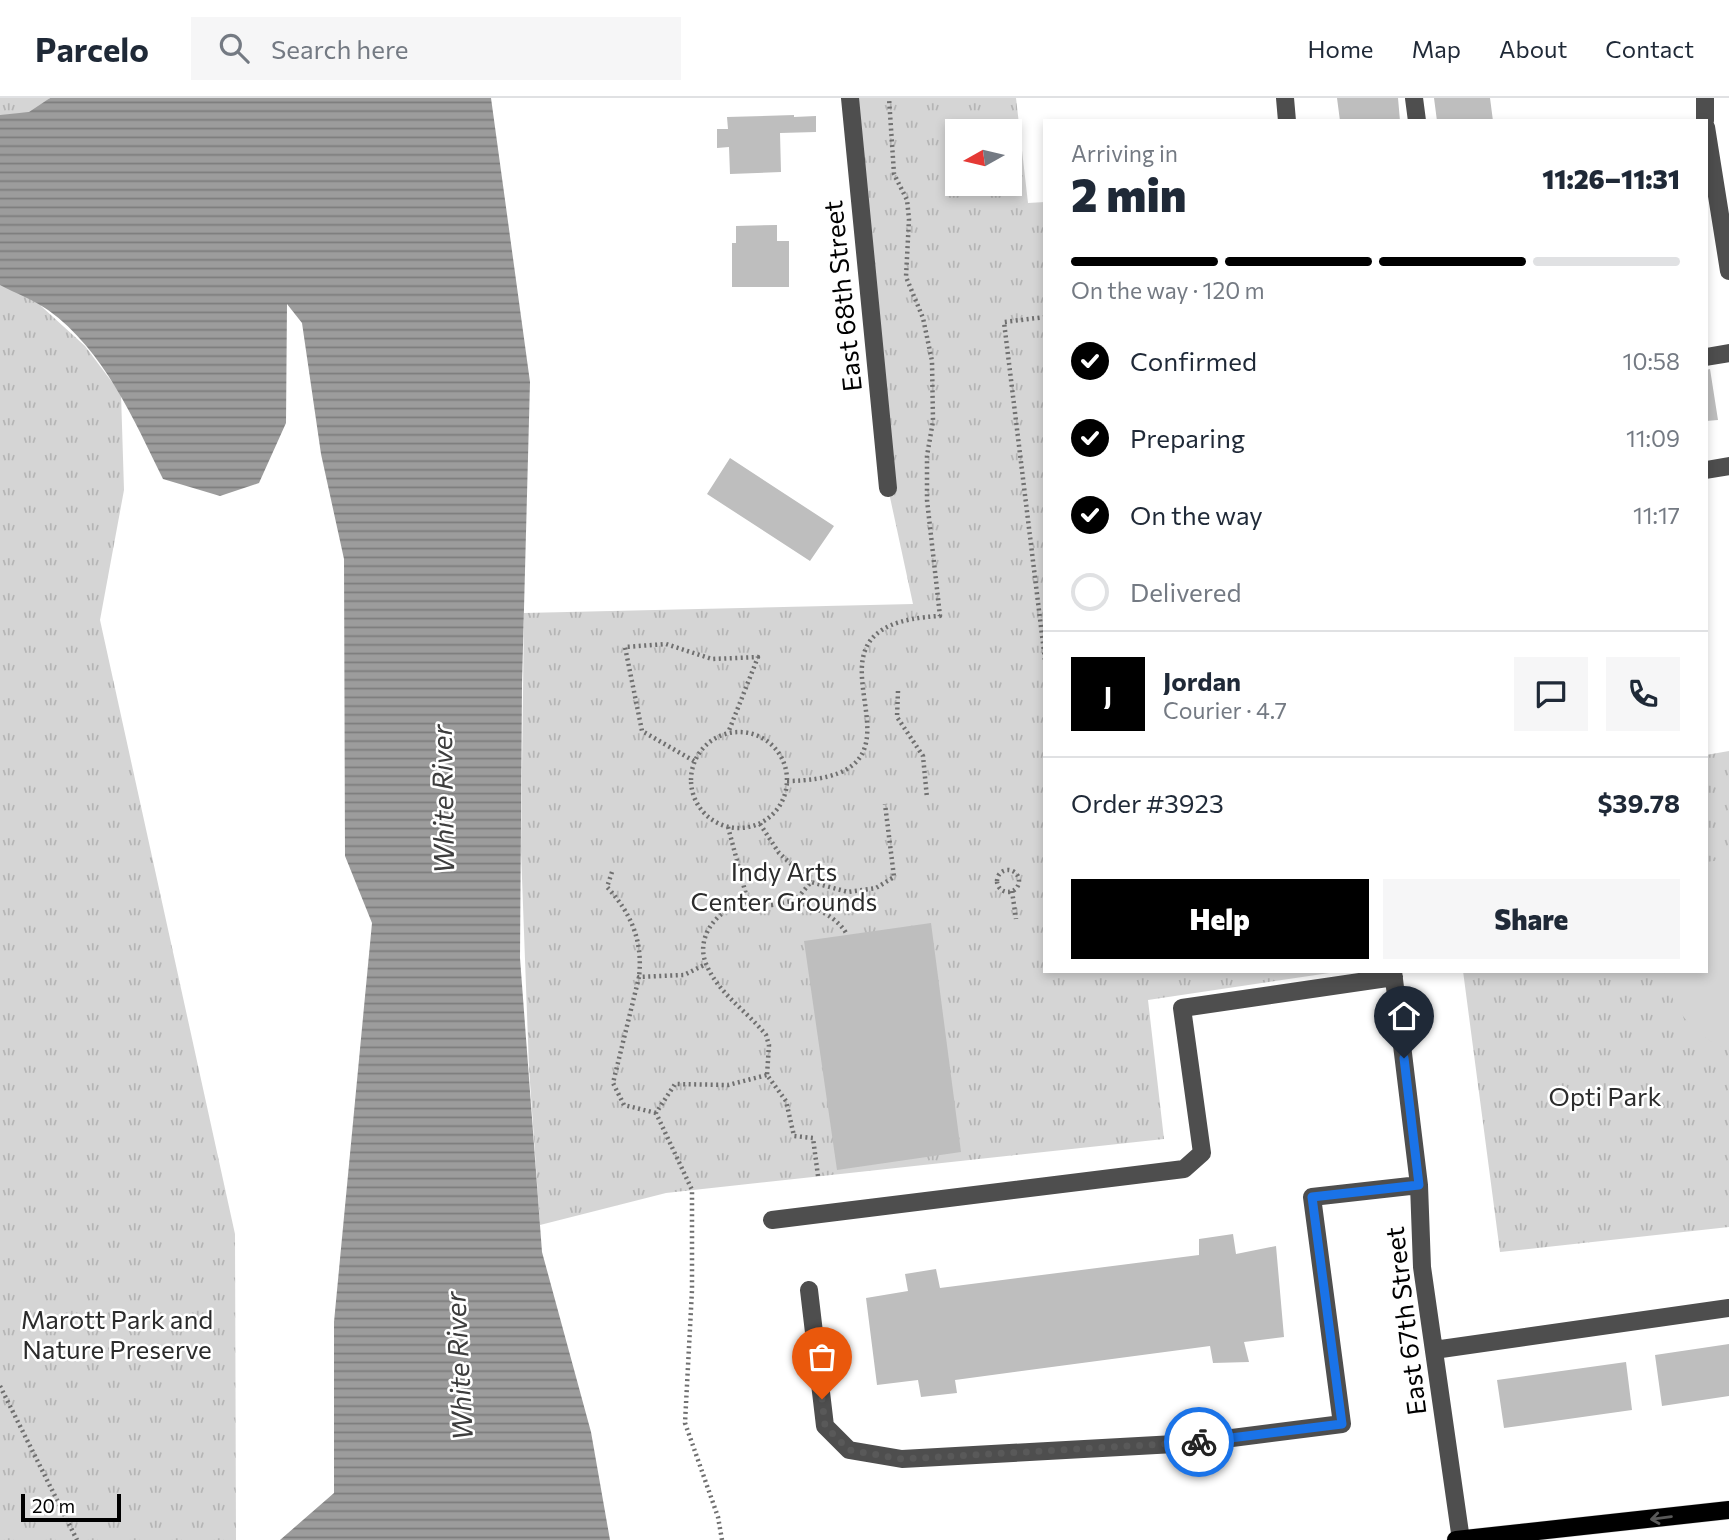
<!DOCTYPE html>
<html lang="en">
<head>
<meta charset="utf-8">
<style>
	body { margin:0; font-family:Commissioner,sans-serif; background:#f6f6f7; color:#1f2937; height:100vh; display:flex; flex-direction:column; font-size:26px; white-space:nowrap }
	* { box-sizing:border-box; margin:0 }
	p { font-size:23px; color:#747a83 }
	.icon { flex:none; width:38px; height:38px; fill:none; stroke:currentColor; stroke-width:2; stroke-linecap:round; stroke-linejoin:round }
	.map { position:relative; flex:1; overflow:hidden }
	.panel { position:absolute; left:1043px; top:21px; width:665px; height:854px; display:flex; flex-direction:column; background:#fff; border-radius:0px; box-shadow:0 4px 10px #0003 }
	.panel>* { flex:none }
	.needle { width:46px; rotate:262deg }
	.tools { position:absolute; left:945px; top:21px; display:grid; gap:14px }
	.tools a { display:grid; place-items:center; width:77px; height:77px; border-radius:0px; background:#fff; box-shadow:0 4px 10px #0003; font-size:35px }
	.scale { position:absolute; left:21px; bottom:18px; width:100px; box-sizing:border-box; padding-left:7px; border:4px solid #000; border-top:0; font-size:19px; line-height:24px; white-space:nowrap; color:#000; -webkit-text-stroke:5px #fff; paint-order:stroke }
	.pin { position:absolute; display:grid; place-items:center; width:60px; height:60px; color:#fff; margin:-72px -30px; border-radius:50% 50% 50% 0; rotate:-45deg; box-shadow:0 0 7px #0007 }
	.pin .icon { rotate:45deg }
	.courier { position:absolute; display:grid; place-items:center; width:70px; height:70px; margin:-35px; border:5px solid #1a73e8; border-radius:50%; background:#fff; color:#222; box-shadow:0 2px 9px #0007 }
	.overview em { font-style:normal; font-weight:800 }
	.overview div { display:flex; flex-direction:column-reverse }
	.overview { display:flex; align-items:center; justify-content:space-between; height:119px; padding:0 28px }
	h1 { font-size:46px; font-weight:800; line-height:52px }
	.bar { display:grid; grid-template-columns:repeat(4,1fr); gap:10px 7px; align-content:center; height:84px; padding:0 28px }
	.bar i { height:9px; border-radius:5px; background:#e0e1e3 }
	.bar .active { background:#000 }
	.bar p { grid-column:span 4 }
	.line { display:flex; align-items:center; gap:18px; padding:0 28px; border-top:2px solid #e0e1e3 }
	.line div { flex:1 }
	.round { display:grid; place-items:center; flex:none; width:74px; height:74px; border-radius:0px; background:#f6f6f7 }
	ol { padding:0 28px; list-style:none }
	li { display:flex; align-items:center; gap:21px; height:77px }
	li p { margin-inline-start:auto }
	li .icon { padding:7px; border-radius:50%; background:#000; color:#fff; stroke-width:4 }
	li:last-child { color:#747a83 }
	li i { width:38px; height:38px; border:4px solid #e0e1e3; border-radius:50% }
	.primary-button { display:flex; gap:14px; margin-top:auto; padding:14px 28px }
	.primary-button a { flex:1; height:80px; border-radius:0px; background:#000; color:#fff; font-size:28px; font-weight:800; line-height:80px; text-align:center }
	.primary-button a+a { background:#f6f6f7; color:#1f2937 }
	header { display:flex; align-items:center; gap:42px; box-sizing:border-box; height:98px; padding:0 35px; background:#fff; border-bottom:2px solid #e0e1e3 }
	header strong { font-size:33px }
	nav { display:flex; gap:38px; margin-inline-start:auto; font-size:24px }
	.search { width:490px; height:63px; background:#f6f6f7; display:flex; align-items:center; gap:18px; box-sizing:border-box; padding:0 24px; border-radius:0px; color:#747a83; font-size:26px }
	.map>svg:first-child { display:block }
	.park { fill:url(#park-tufts); fill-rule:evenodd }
	.pitch { fill:#d5d5d5 }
	.water { fill:url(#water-rules) }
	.building { fill:#bebebe }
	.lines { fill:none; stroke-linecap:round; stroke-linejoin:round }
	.major-casing { stroke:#dbdbdb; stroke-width:19 }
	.path { stroke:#707070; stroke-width:4.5; stroke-dasharray:2 3.5; stroke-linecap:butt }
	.minor { stroke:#4e4e4e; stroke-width:18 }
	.major { stroke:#000; stroke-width:18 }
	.oneway { stroke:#595959 }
	.done { stroke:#595959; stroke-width:7; stroke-dasharray:0 12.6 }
	.route { stroke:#1a73e8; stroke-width:9 }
	.labels { text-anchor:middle; stroke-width:5; stroke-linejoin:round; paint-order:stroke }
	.street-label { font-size:26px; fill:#000; stroke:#fff }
	.park-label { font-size:26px; fill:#2c2c2c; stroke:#fff }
	.water-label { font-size:28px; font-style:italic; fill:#3d3d3d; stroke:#fff }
</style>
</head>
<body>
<header>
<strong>Parcelo</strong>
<div class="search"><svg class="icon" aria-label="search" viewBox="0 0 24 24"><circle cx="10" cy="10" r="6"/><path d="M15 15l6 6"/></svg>Search here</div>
<nav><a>Home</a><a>Map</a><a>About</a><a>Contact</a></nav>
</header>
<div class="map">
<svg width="1729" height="1442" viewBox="0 0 1729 1442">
	<defs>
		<pattern id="park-tufts" width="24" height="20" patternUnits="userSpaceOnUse" patternTransform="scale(1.75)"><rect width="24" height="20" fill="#d5d5d5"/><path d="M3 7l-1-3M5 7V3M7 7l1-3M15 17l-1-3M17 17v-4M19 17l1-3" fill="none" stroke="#b5b5b5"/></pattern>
		<pattern id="water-rules" width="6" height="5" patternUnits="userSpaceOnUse" patternTransform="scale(1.75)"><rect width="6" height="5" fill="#9c9c9c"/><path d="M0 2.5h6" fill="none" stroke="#7d7d7d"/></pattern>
	</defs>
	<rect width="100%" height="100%" fill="#fff"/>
	<!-- park -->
	<path class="park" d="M0,0H49L41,208L85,248L121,296L124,392L100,522L235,1136L236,1442H0Z
		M850,0H1016L1028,105L1045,104V873H1343L1148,902L1164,1041L666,1095L540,1127L529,970L521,753L524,515L913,506L888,390ZM957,33H1010V86H957Z
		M1729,653V1129L1500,1154L1463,873H1706V657Z"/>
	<!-- pitch -->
	<path class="pitch" d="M1729,761V953C1693,938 1672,912 1664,873H1706V764Z"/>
	<!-- water -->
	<path class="water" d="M50,0H491L530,284L522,586L520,860L542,1154L591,1334L610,1442H280L334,1395V1224L372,825L345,758L344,461L321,356L302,225L287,206L286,325L259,385L220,398L163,381C134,322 104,252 48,212C34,202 15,195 0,187V17L29,14Z"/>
	<!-- building -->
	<path class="building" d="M1337,0H1398L1400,23H1340Z
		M1434,0H1490L1493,23H1437Z
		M794,17V19L816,18V34L780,35L781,74L730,76L729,49L717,50V31H728L727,19Z
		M777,127V143H789V189H732V145H736V128Z
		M1710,271L1718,322L1706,323V272Z
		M730,360L834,428L810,463L707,396Z
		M931,825L961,1054L837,1072L804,843Z
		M1233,1136L1236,1156L1276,1148L1284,1239L1244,1244L1249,1264L1213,1265L1210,1248L955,1282L957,1295L921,1299L918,1282L877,1287L866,1200L908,1193L905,1176L936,1171L940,1190L1199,1157V1141Z
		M1729,1246V1298L1662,1308L1655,1257Z
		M1626,1264L1632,1312L1504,1330L1497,1282Z"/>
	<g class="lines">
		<!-- major casing -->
		<g class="major-casing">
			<path id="major" d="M1456,1442L1729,1412"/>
		</g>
		<!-- path -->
		<path class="path" d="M1045,219L1004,224L1045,562
			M898,593L897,619L923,658L927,700
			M691 682a48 48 0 1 1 96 0a48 48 0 1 1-96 0Z
			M694,663L642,633L625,549L666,546L712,561L758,559L728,635
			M787,683C964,681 766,526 940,518L927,402V358L933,323L932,263L923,220L906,179L909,121L907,102L894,76L889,0
			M760,726L779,755L811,784
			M728,729L748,804
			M997 783a11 11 0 1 1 22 0a11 11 0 1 1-22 0Z
			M612,774L607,789C632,816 643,844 639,879
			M1012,793L1016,821
			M794,804L811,784L848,794L876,790L894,779L885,706
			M656,1015L624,1007L613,985L639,879L684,877L706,866
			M818,1078L813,1040L794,1038L786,1003L767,977L769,947L766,937C747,913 720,897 707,868C694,841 716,813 741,805C751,802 759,807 768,807C776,808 786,802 794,804C812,806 840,821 847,837
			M0,1288L77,1442
			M722,1442L718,1419L685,1325L692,1192V1092L656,1015L675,986L728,987L767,977"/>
		<!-- minor -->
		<path class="minor" d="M850,0L888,390
			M1285,0L1287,23
			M1414,0L1417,23
			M1705,0V23
			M1706,29L1729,173
			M1706,259L1729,255
			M1706,372L1729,368
			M1393,873L1419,1087L1422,1169L1461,1442
			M772,1122L1184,1071L1202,1055L1182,910L1394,879
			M809,1192L825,1328L849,1352L902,1361L1193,1345L1342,1326L1312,1099L1419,1087
			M1434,1252L1729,1210"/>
		<!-- major -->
		<use href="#major" class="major"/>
	</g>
	<!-- one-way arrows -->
	<defs><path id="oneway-shaft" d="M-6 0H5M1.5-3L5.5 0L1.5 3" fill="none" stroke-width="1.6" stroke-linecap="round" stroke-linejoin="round" transform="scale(1.75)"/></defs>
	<use class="oneway" href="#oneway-shaft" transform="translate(1661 1420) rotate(173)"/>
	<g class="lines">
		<!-- done -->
		<path class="done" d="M822,1301L825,1328L849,1352L902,1361L1199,1344"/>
		<!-- route -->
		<path class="route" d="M1199,1344L1342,1326L1312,1099L1419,1087L1404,960"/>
	</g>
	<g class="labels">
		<!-- street labels -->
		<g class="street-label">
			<text transform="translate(843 198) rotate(-96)" y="9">East 68th Street</text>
			<text transform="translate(1406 1223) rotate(-97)" y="9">East 67th Street</text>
		</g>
		<!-- park labels -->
		<g class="park-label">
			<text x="784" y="783">Indy Arts<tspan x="784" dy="30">Center Grounds</tspan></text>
			<text x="1605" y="1008">Opti Park</text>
			<text x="117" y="1231">Marott Park and<tspan x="117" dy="30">Nature Preserve</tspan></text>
		</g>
		<!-- water labels -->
		<g class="water-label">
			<text transform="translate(443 701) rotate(-91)" y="10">White River</text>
			<text transform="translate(459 1268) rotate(-93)" y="10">White River</text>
		</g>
	</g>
</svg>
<div class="tools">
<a><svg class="needle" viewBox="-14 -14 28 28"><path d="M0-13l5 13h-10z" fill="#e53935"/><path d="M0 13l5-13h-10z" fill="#747a83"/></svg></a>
</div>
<div class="scale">20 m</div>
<div class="pin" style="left:822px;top:1301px;background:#ea580c"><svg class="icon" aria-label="bag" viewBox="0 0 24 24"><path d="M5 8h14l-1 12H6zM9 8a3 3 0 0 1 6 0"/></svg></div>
<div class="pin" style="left:1404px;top:960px;background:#1f2937"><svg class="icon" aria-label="home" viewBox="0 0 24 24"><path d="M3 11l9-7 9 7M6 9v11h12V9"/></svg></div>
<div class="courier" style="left:1199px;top:1344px"><svg class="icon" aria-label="bike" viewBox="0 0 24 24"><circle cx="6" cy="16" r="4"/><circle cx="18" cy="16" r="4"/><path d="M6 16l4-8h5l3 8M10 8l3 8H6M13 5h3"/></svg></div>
<section class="panel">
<div class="overview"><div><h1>2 min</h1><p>Arriving in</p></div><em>11:26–11:31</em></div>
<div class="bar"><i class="active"></i><i class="active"></i><i class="active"></i><i></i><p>On the way · 120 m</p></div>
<ol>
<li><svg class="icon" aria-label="check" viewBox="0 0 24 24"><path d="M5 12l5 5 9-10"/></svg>Confirmed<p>10:58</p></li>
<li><svg class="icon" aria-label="check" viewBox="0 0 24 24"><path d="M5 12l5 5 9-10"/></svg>Preparing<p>11:09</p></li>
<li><svg class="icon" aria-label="check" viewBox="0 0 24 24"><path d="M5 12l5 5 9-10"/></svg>On the way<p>11:17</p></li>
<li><i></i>Delivered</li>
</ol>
<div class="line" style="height:126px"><b class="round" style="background:#000;color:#fff">J</b><div><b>Jordan</b><p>Courier · 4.7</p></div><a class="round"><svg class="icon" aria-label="chat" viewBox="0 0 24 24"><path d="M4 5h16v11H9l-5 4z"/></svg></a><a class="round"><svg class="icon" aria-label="phone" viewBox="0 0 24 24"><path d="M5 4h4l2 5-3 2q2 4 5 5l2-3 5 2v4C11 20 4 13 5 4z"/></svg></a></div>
<div class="line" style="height:91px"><div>Order #3923</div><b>$39.78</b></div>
<div class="primary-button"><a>Help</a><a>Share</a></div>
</section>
</div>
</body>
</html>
